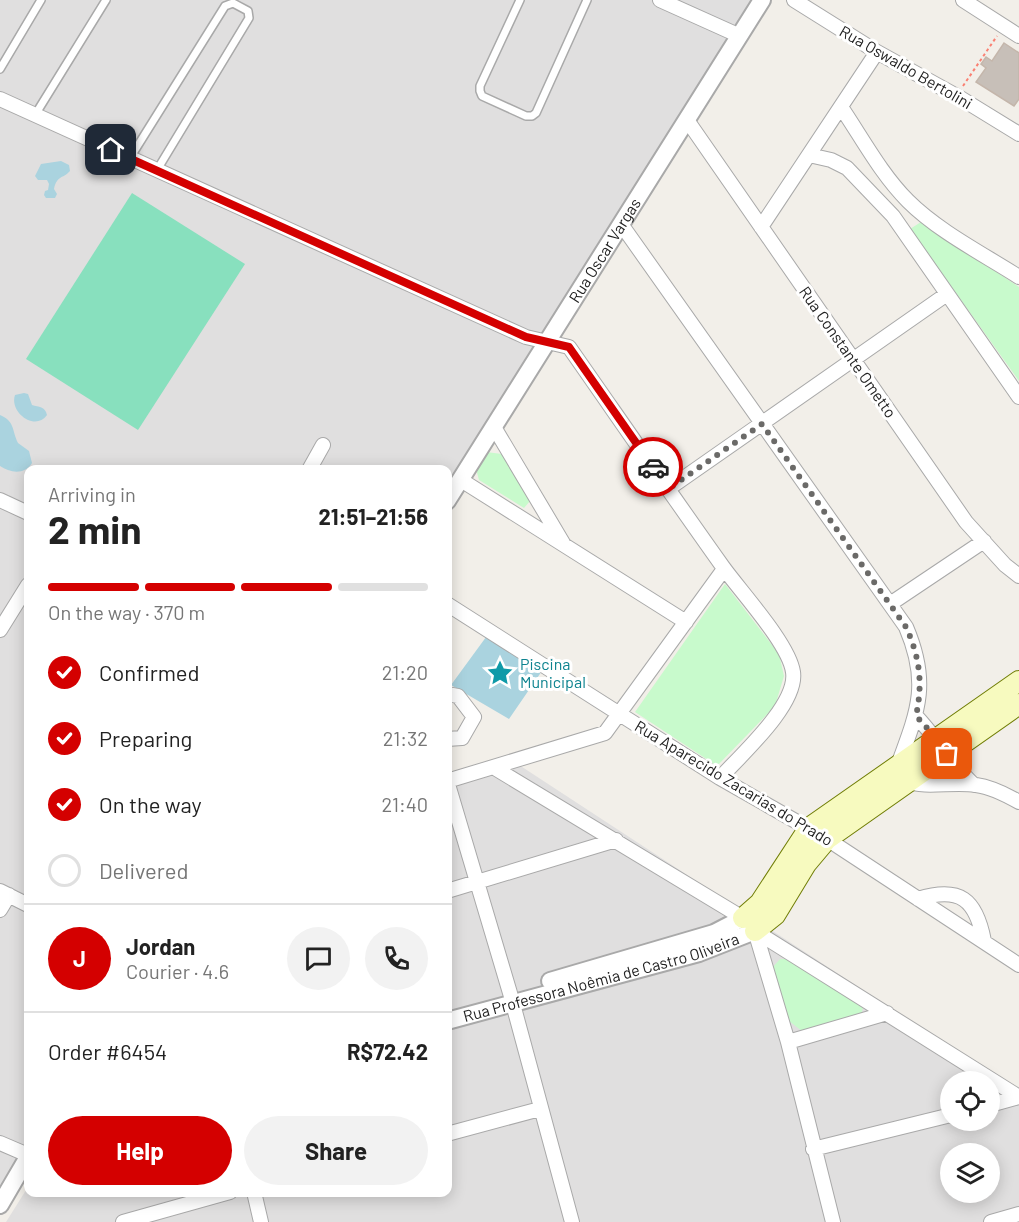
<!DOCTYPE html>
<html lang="en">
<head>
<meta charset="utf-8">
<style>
	body { margin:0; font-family:Barlow,sans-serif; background:#f2f2f2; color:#222; height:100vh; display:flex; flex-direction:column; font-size:22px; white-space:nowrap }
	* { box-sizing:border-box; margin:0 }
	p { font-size:20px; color:#767676 }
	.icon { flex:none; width:33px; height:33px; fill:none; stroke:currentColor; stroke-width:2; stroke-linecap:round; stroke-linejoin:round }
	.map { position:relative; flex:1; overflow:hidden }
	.sheet { position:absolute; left:24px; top:465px; width:428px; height:732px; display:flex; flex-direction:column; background:#fff; border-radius:12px; box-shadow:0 3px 15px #0003 }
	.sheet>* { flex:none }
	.tools { position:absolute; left:940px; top:1071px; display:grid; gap:12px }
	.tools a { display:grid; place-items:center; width:60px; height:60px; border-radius:50%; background:#fff; box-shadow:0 3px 15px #0003; font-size:30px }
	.pin { position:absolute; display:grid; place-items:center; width:51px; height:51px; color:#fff; margin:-26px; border-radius:12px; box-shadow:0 3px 9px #0006 }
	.courier { position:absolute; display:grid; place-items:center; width:60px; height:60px; margin:-30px; border:4px solid #d40000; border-radius:50%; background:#fff; color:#222; box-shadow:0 2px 8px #0007 }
	.summary em { font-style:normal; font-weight:700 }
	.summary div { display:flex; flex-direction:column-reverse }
	.summary { display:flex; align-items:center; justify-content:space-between; height:102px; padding:0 24px }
	h1 { font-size:39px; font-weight:700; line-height:45px }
	.bar { display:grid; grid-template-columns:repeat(4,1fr); gap:9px 6px; align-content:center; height:72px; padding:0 24px }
	.bar i { height:8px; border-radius:4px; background:#e0e0e0 }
	.bar .current { background:#d40000 }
	.bar p { grid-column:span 4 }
	.line { display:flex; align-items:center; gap:15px; padding:0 24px; border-top:2px solid #e0e0e0 }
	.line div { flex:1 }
	.round { display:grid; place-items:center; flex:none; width:63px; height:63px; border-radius:32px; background:#f2f2f2 }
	ol { padding:0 24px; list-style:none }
	li { display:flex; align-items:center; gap:18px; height:66px }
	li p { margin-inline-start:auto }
	li .icon { padding:6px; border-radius:50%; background:#d40000; color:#fff; stroke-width:4 }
	li:last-child { color:#767676 }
	li i { width:33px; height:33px; border:3px solid #e0e0e0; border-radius:50% }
	.cta { display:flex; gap:12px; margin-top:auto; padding:12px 24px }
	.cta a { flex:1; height:69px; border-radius:36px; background:#d40000; color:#fff; font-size:24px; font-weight:700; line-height:69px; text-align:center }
	.cta a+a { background:#f2f2f2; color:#222 }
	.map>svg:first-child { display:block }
	.residential { fill:#e0dfdf; fill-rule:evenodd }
	.park { fill:#c8facc }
	.pitch { fill:#88e0be }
	.water { fill:#aad3df }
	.building { fill:#c7bfb8; stroke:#c4b6ab; stroke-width:1.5 }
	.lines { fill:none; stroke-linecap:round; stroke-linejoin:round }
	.service-casing { stroke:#a9a9a9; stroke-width:10 }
	.minor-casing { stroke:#a9a9a9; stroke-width:16 }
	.tertiary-casing { stroke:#a9a9a9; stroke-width:20 }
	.secondary-casing { stroke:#707d05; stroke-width:22 }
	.path { stroke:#fa8072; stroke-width:2; stroke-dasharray:3 3; stroke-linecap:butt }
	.service { stroke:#fff; stroke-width:7 }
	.minor { stroke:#fff; stroke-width:14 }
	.tertiary { stroke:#fff; stroke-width:16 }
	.secondary { stroke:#f7fabf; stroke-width:20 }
	.done { stroke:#6b6a68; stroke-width:6; stroke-dasharray:0 10.8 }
	.route { stroke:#d40000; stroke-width:8 }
	.labels { text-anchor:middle; stroke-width:6; stroke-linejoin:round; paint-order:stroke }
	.street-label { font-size:16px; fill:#222; stroke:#fff }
	.culture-label { font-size:16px; fill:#0d838f; stroke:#fff; text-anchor:start }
</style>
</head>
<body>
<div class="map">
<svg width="1019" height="1222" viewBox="0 0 1019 1222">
	<rect width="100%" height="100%" fill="#f2efe9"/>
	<!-- residential -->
	<path class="residential" d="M0,0H751L447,487V470H28V1149L0,1194Z
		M513,761L1019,1092V1222H6L28,1187V1192H447V779ZM951,1082H990V1120H951ZM951,1154H990V1192H951Z"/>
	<!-- park -->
	<path class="park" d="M921,222L1019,287V381L910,229Z
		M486,452L502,454L530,501L524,508L479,480L476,469Z
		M725,584L779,654L784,676L775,706L717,766L635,712Z
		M780,959H790L863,1007L861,1016L802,1031L785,1018L773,967Z"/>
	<!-- pitch -->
	<path class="pitch" d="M132,193L245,264L138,430L26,359Z"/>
	<!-- water -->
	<path class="water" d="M61,161L69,165L70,171C63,179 57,175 54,189L57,194L55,198H46L44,195L45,191L48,190L49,184L47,180H38L35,176L41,164Z
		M24,393L28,394L32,405C39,407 45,406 47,415C35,432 9,412 15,395Z
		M0,415C15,421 12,431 18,443L29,451L32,463C25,475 10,473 0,466Z
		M489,633L544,668L509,719L451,685Z"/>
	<!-- building -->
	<path class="building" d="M1004,43L1019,53V99L1014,106L976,82L986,68L981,64L986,57L992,61Z"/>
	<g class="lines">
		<!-- service casing -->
		<g class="service-casing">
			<path id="service" d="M520,0L480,86V91L482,96L526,116H532L536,113L587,0
				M0,69L41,0
				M35,115L106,0
				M130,158L225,6L233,3L248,11L249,18L157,170"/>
		</g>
		<!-- minor casing -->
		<g class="minor-casing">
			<path id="minor" d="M660,0L740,36
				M794,0L877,52L962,99L1019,134
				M963,0L1019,36
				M0,99L526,337L569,347C620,420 671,494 723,567C741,592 789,644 793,672C798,704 741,755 720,778
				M841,107C862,138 881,174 908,201C938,231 983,254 1019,277
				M687,120L966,522L1005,565L1019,576
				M809,155L831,160L847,168L893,216L1019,397
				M621,224L906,627C930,683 918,711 898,765
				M761,227L877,52
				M494,427L563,543
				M309,470L323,445
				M461,480L686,622
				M668,489L947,294
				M0,500L28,513
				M447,604L720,778L827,839L1019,965
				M890,604L984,541
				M0,630L28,585
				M447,694L458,696L474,717L462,738L447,739
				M916,716C937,738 952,765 974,785
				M493,767L743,918L755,931L1019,1097
				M447,781L510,993L572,1222
				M447,781L605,733L724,569
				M906,781C927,789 953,781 976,785C991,787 1005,794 1019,802
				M0,891L28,905
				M447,891L616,840
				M918,899C960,886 976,899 984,941
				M0,910L9,895
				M755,931L788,1042L833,1222
				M788,1042L887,1013
				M990,1105L1019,1097
				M447,1134L540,1109
				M0,1143L28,1155
				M813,1149L951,1115
				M254,1192L261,1222
				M123,1222L230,1192
				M991,1222L1019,1214"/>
		</g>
		<!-- tertiary casing -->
		<g class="tertiary-casing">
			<g id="tertiary">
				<path id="s1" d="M447,501L762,0"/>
				<path d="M550,981L714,933L743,918"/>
				<path id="s2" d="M447,1021L699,953L755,931"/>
				<path d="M0,1205L28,1157"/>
			</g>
		</g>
		<!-- secondary casing -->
		<g class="secondary-casing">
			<path id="secondary" d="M743,918L760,903L809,828L1019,681
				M755,931L775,915L806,864L827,839L1019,704"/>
		</g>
		<!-- path -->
		<path class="path" d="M963,86L997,36"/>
		<!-- service -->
		<use href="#service" class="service"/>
		<!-- minor -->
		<use href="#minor" class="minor"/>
		<!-- tertiary -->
		<use href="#tertiary" class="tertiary"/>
		<!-- secondary -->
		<use href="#secondary" class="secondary"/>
	</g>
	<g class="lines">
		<!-- done -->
		<path class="done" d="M653,467L668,489L762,424L906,627C920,658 923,683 916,716L937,739L947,754"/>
		<!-- route -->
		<path class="route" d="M111,150L526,337L569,347L653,467"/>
	</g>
	<!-- icons -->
	<defs>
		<g id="sight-bare" transform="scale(2.07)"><path d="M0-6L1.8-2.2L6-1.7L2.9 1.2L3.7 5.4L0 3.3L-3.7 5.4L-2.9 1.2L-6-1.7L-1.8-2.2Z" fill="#0f9aa8" stroke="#fff" stroke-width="2.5" paint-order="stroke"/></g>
	</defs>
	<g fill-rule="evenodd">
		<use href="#sight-bare" x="500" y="673"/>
	</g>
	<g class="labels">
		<!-- street labels -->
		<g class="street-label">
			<text transform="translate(906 67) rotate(30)" y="6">Rua Oswaldo Bertolini</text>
			<text dy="6" stroke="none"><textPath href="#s1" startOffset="296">Rua Oscar Vargas</textPath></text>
			<text transform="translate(848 352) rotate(55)" y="6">Rua Constante Ometto</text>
			<text transform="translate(734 783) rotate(31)" y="6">Rua Aparecido Zacarias do Prado</text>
			<text dy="6" stroke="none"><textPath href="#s2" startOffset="160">Rua Professora Noêmia de Castro Oliveira</textPath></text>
		</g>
		<!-- culture labels -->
		<g class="culture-label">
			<text x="520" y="670">Piscina<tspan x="520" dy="18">Municipal</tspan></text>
		</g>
	</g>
</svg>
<div class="tools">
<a><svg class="icon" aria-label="locate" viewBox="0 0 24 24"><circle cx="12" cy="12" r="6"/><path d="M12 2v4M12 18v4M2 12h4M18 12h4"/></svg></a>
<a><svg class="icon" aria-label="layers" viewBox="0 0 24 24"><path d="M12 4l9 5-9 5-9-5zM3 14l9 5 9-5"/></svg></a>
</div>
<div class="pin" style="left:947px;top:754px;background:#ea580c"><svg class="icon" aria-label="bag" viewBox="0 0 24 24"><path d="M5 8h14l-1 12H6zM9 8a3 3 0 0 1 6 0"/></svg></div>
<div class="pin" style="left:111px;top:150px;background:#1f2937"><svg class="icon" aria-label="home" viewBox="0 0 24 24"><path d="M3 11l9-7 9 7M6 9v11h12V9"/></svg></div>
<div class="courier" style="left:653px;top:467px"><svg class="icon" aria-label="car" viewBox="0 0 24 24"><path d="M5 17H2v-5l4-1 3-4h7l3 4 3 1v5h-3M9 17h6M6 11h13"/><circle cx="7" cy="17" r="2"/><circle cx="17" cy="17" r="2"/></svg></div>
<section class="sheet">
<div class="summary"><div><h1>2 min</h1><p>Arriving in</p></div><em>21:51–21:56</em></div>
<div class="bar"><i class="current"></i><i class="current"></i><i class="current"></i><i></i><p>On the way · 370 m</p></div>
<ol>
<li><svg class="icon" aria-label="check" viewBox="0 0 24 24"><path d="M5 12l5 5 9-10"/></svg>Confirmed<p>21:20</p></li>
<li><svg class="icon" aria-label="check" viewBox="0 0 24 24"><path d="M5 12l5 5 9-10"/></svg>Preparing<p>21:32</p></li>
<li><svg class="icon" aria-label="check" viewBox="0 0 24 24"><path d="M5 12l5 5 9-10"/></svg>On the way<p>21:40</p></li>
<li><i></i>Delivered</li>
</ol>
<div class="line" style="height:108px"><b class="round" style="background:#d40000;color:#fff">J</b><div><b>Jordan</b><p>Courier · 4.6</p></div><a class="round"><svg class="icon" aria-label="chat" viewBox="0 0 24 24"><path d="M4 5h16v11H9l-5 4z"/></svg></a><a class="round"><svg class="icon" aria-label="phone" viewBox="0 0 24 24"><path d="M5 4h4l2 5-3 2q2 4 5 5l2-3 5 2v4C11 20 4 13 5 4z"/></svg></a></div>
<div class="line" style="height:78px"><div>Order #6454</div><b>R$72.42</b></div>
<div class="cta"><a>Help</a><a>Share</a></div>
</section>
</div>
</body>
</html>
